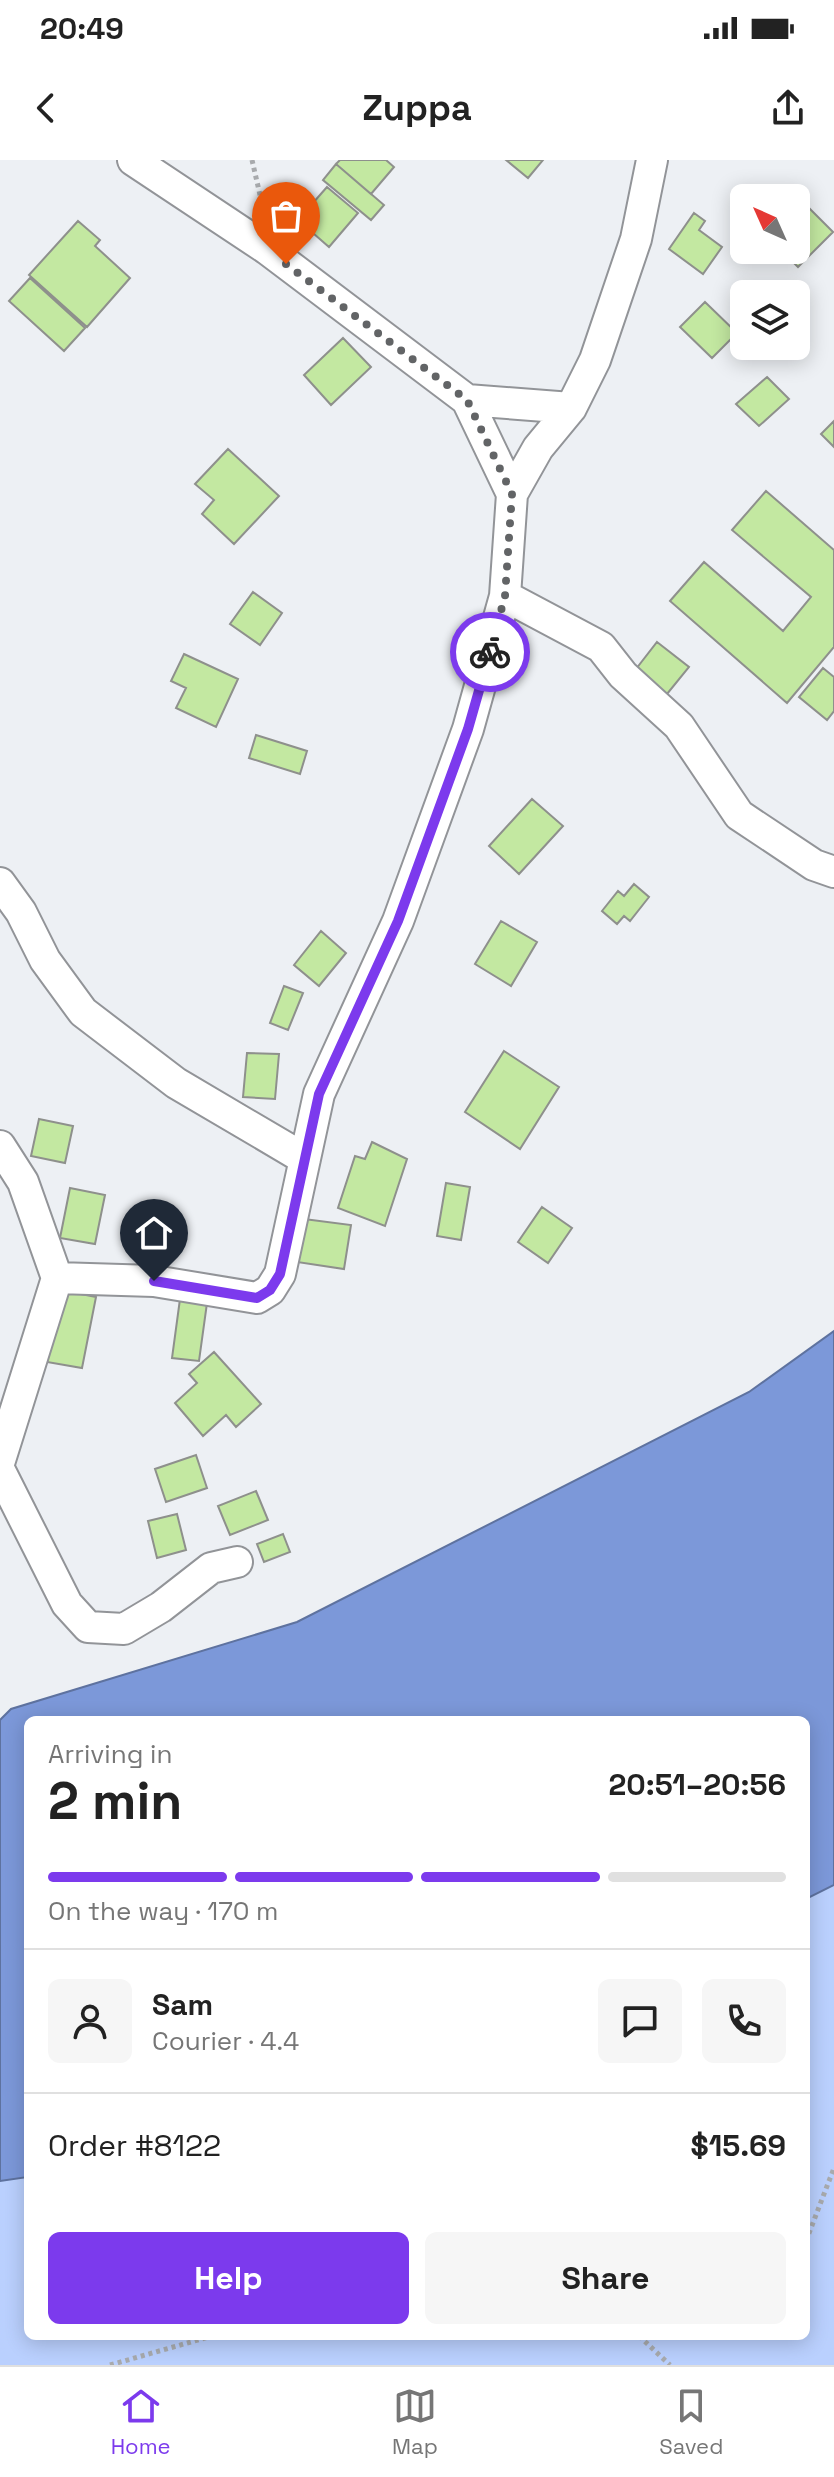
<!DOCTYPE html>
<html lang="en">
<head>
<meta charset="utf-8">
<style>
	body { margin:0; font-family:"Space Grotesk",sans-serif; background:#f6f6f6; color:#222; height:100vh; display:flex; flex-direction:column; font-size:30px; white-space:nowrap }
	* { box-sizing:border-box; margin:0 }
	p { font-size:26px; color:#767676 }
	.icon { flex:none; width:44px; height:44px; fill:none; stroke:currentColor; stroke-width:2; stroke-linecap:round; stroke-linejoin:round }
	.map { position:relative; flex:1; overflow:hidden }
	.details { position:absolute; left:24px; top:1556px; width:786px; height:624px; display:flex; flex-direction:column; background:#fff; border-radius:12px; box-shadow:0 4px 20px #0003 }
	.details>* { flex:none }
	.needle { width:52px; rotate:315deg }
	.controls { position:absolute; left:730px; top:24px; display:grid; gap:16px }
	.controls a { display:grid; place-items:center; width:80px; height:80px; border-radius:12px; background:#fff; box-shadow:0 4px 20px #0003; font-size:40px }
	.pin { position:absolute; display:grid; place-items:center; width:68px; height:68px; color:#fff; margin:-82px -34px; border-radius:50% 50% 50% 0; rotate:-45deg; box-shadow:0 0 8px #0007 }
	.pin .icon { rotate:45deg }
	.courier { position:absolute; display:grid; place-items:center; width:80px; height:80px; margin:-40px; border:6px solid #7c3aed; border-radius:50%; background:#fff; color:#222; box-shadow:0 2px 10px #0007 }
	.head em { font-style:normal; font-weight:700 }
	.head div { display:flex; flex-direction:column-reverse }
	.head { display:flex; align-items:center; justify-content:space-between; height:136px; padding:0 24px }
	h1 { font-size:52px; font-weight:700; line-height:60px }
	.bar { display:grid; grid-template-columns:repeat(4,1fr); gap:12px 8px; align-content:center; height:96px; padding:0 24px }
	.bar i { height:10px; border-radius:6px; background:#e0e0e0 }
	.bar .on { background:#7c3aed }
	.bar p { grid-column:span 4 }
	.line { display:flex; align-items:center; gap:20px; padding:0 24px; border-top:2px solid #e0e0e0 }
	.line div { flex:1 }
	.round { display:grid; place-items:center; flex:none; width:84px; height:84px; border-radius:12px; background:#f6f6f6 }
	.primary-button { display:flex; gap:16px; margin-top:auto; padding:16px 24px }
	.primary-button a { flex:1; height:92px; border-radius:12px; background:#7c3aed; color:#fff; font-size:32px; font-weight:700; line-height:92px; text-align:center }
	.primary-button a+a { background:#f6f6f6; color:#222 }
	.status { display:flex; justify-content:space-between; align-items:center; height:56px; padding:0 40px; background:#fff; direction:ltr }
	.status svg { height:22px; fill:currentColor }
	header { display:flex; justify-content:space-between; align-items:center; height:104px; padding:0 24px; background:#fff; font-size:36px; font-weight:700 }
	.tabs { display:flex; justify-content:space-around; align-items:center; height:112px; border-top:2px solid #e0e0e0; background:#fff; font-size:22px; color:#767676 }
	.tabs a { display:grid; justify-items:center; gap:4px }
	.tabs .on { color:#7c3aed }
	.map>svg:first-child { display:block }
	.green { fill:#bad0fe }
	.water { fill:#7c98d9; stroke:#5e729f; stroke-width:2 }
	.building { fill:#c3e8a1; stroke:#8e908c; stroke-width:2 }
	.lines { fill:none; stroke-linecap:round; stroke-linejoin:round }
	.minor-casing { stroke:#929498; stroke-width:34 }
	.path { stroke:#a8aaad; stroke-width:5; stroke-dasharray:4 4; stroke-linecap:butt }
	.minor { stroke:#fff; stroke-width:30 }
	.done { stroke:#626466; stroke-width:8; stroke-dasharray:0 14.4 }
	.route { stroke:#7c3aed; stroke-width:10 }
</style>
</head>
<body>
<div class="status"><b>20:49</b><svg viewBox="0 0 49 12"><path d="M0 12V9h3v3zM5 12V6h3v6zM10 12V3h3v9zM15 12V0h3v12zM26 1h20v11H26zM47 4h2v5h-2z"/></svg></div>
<header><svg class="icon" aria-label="back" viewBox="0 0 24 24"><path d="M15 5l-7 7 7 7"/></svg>Zuppa<svg class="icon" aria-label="share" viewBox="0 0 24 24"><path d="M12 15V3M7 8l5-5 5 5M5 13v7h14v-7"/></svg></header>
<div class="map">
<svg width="834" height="2205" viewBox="0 0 834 2205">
	<rect width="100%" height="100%" fill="#edf0f4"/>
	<!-- green -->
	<path class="green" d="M834,1725V2205H0V2021L28,2017V2176H806V1739Z"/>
	<!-- water -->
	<path class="water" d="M834,1171V1725L806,1739V1560H28V2017L0,2021V1560L11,1549L297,1462L749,1232Z"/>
	<!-- building -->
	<path class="building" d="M340,0H386L394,7L371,34L336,4Z
		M506,0H543L528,18Z
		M336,4L384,45L371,60L323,20Z
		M327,27L358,53L329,87L298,60Z
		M792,31L833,72L798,107L781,90H796V38H786Z
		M694,53L705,61L699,70L722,87L703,114L669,89Z
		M78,61L100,80L95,86L130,118L87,167L29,115Z
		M30,118L85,168L64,191L9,141Z
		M705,142L737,173L712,198L680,167Z
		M343,178L371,207L331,245L304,215Z
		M767,217L789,239L759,266L736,244Z
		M834,261V287L821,274Z
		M228,289L279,336L234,384L202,354L214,340L195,324Z
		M766,331L834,390V487L787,543L670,441L704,402L783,471L811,437L732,370Z
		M253,432L282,453L260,485L230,464Z
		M657,482L689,507L667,534L636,509Z
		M184,494L238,519L216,567L176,548L186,528L171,521Z
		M823,508L834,517V551L827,560L799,537Z
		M256,575L307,591L300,614L249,598Z
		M532,639L563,666L519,714L489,686Z
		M634,724L649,737L630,761L624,756L617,764L602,751L618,731L624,736Z
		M501,761L537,782L511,826L475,804Z
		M321,771L346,793L319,826L294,805Z
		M284,826L303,833L288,870L270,863Z
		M504,891L559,927L520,989L465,952Z
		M247,893L279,894L275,939L243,937Z
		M39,959L73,966L65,1003L31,996Z
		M372,982L407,999L385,1066L338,1048L355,996L365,999Z
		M446,1023L470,1027L461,1080L437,1076Z
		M70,1028L105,1035L95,1084L60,1078Z
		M542,1047L572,1068L548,1103L518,1082Z
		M304,1059L351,1065L344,1109L297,1102Z
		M61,1130L96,1137L82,1208L47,1202Z
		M180,1139L207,1143L199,1201L172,1198Z
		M214,1192L261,1244L236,1267L226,1255L203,1276L175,1243L197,1223L189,1214Z
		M196,1295L207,1328L166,1342L155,1309Z
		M256,1331L268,1360L230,1375L218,1346Z
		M177,1354L186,1390L157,1398L148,1361Z
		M283,1374L290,1392L264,1402L257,1384Z"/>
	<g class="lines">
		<!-- minor casing -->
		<g class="minor-casing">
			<path id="minor" d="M133,0L267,89L467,240L571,248
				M467,240L512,334
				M505,436L601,487L623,515L679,566L739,655L814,705L834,712
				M0,723L21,752L45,800L83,852L176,923L305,999
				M0,986L23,1022L57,1118L0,1300
				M57,1118L154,1121L257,1138L270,1130L280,1114L319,934L398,761L468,569L505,436L512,334L538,288L571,248L595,200L636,79L652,0
				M0,1311L67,1444L88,1467L124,1469L161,1447L211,1408L237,1402"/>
		</g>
		<!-- path -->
		<path class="path" d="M252,0L263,48
			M806,2081L834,2008
			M639,2176L670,2205
			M110,2205L212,2176"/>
		<!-- minor -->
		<use href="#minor" class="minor"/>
	</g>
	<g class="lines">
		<!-- done -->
		<path class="done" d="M286,104L467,240L512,334L505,436L490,492"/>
		<!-- route -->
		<path class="route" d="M154,1121L257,1138L270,1130L280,1114L319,934L398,761L468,569L490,492"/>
	</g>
</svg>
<div class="controls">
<a><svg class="needle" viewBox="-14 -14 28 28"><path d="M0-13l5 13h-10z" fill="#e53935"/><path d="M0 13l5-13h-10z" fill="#767676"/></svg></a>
<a><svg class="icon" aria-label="layers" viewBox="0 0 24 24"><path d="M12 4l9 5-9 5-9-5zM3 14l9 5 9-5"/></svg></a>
</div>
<div class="pin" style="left:286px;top:104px;background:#ea580c"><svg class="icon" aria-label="bag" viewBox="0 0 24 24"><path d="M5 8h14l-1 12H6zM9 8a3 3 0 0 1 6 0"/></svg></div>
<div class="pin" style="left:154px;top:1121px;background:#1f2937"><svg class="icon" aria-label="home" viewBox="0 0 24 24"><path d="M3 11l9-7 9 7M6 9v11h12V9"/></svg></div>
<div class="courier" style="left:490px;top:492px"><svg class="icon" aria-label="bike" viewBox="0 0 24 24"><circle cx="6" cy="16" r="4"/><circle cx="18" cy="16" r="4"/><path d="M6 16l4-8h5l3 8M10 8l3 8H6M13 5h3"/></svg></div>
<section class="details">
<div class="head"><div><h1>2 min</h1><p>Arriving in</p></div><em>20:51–20:56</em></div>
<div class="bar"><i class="on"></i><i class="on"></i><i class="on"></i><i></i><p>On the way · 170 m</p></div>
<div class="line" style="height:144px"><a class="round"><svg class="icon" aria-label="person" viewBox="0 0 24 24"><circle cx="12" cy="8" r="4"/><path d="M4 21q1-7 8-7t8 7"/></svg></a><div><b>Sam</b><p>Courier · 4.4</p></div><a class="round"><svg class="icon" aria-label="chat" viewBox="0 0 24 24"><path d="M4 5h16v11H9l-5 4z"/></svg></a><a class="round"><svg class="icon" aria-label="phone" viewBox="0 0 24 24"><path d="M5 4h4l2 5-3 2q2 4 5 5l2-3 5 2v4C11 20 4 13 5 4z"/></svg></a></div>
<div class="line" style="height:104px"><div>Order #8122</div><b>$15.69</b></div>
<div class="primary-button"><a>Help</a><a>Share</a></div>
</section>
</div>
<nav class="tabs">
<a class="on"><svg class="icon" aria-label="home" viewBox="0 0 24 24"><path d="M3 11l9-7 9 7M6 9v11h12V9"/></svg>Home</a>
<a><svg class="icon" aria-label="map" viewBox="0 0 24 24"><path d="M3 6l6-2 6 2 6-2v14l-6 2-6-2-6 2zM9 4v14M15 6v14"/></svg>Map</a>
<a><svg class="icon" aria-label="saved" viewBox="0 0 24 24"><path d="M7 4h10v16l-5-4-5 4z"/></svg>Saved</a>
</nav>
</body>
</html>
